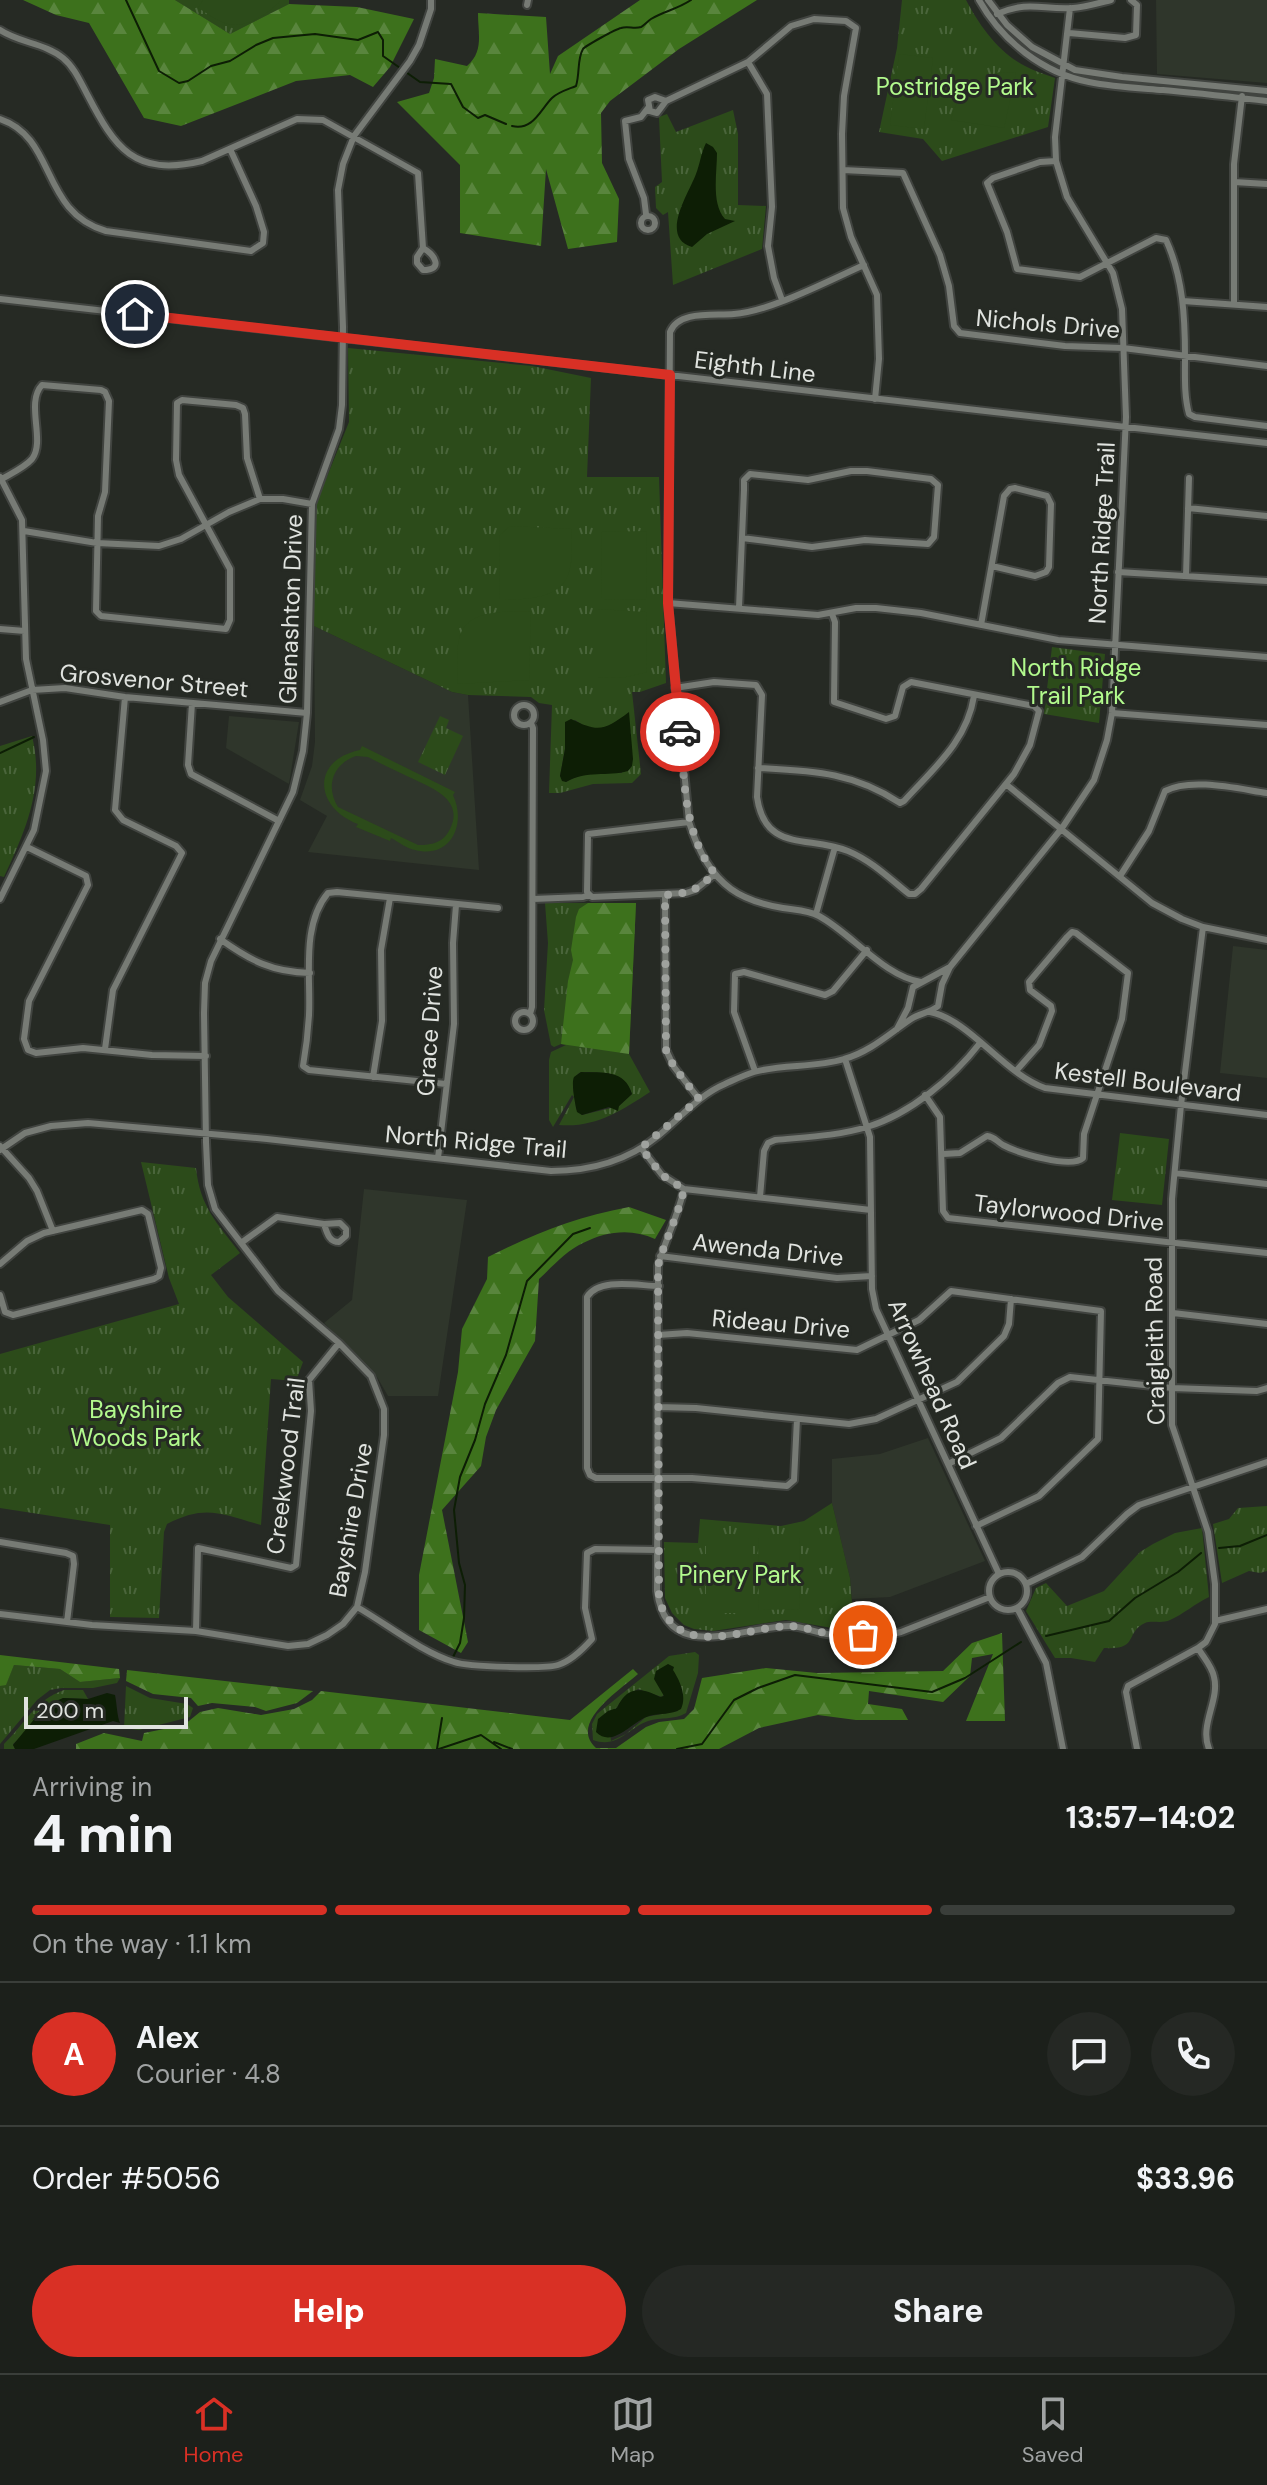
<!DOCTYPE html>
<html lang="en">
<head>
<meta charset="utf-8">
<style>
	body { margin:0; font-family:"DM Sans",sans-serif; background:#252824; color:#f1f3f6; height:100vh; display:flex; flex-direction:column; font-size:30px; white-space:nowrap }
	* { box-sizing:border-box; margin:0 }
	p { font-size:26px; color:#a0a3a3 }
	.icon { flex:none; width:44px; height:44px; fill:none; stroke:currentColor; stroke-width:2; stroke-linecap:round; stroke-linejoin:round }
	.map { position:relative; height:1749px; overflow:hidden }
	.details { display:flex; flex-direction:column; background:#1c201b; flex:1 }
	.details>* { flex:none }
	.scale { position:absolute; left:24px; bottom:20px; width:164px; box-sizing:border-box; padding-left:8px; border:4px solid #e0e3df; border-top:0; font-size:22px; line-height:28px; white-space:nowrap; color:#e0e3df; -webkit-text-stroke:6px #262a24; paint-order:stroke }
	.pin { position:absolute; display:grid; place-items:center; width:68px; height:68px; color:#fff; margin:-34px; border:4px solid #fff; border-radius:50%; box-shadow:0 2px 8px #0007 }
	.courier { position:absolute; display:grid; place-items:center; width:80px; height:80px; margin:-40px; border:6px solid #d93025; border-radius:50%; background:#fff; color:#222; box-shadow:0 2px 10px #0007 }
	.overview em { font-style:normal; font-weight:800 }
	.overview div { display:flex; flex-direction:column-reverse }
	.overview { display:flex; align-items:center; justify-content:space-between; height:136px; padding:0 32px }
	h1 { font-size:52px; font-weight:800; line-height:60px }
	.bar { display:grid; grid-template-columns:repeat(4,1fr); gap:12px 8px; align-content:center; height:96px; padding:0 32px }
	.bar i { height:10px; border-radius:6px; background:#3a3e3a }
	.bar .current { background:#d93025 }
	.bar p { grid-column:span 4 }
	.line { display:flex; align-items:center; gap:20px; padding:0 32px; border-top:2px solid #3a3e3a }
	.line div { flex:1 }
	.round { display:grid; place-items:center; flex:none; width:84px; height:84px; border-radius:42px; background:#252824 }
	.primary-button { display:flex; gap:16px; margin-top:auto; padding:16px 32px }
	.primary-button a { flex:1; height:92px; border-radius:48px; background:#d93025; color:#fff; font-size:32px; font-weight:800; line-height:92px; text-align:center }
	.primary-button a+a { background:#252824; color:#f1f3f6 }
	.menu { display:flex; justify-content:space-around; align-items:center; height:112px; border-top:2px solid #3a3e3a; background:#1c201b; font-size:22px; color:#a0a3a3 }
	.menu a { display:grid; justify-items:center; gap:4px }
	.menu .current { color:#d93025 }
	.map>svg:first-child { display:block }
	.built { fill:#2f362b }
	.grass { fill:url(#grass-tufts); fill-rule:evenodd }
	.forest { fill:url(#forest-firs) }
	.pitch { fill:#2c4b1a; fill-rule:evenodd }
	.water { fill:#0d1e05 }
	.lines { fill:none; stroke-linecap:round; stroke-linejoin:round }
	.stream { stroke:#0d1e05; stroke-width:2 }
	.minor-casing { stroke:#414440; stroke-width:10 }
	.minor { stroke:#777b75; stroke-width:6 }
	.done { stroke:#9fa29e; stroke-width:8; stroke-dasharray:0 14.4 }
	.route { stroke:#d93025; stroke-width:10 }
	.labels { text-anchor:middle; stroke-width:6; stroke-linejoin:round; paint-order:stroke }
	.park-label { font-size:24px; fill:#b2fa8d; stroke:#262a24 }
	.street-label { font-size:24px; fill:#e0e3df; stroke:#262a24 }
</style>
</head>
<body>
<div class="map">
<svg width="1267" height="1749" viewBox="0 0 1267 1749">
	<defs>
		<pattern id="grass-tufts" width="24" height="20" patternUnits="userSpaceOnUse" patternTransform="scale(2)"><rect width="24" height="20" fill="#2c4b1a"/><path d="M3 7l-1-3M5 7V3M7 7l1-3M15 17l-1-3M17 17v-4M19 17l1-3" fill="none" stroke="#4a653b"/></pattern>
		<pattern id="forest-firs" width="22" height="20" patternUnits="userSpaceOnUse" patternTransform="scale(2)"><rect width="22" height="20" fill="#3d711c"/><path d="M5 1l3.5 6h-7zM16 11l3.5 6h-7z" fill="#59853d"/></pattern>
	</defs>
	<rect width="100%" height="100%" fill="#262a24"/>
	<!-- built -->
	<path class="built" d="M1156,0H1267V83L1157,74Z
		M314,626L452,692L468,695L479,870L308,852L327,816L300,800L312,766L315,742Z
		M229,716L299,722L289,784L226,748Z
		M1233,946L1267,950V1078L1220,1073Z
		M364,1189L467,1200L438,1396H388L377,1377L324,1323L352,1300Z
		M928,1438L985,1561L890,1597L852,1599L850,1578L832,1503V1459L880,1454Z"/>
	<!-- grass -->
	<path class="grass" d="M175,0H289V4L230,34Z
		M902,0H966C979,25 999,53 1025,66C1034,71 1045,74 1055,78L1048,127L942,161L923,139L879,132L897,48Z
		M733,110L738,134V205L766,206L762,249L673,285L668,212L663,215L656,208L655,187L662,182L659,117L667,114L676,132Z
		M348,348L532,366L591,378L587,477H659L666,683L640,692H632L641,774L632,783L593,784L560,793H549L552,705L539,703L531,697L468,695L452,692L314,626L313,595L316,504L349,422ZM629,713L622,773C601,772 584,772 566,782L560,776L565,749V726L575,720C597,736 609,727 629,713Z
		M1052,647L1105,654L1099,723L1044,714Z
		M440,716L449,720L446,728L463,736L445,775L418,762Z
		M32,736C45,788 25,831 4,877L0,876V746Z
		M545,903H636L629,1054L650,1092C621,1111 595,1128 559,1125L574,1097L572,1095L553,1127L549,1120V1060L551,1052L566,1045L561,1044L554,1047L551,1045L544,1010L548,943ZM581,1072C603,1073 624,1070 632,1094L619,1106L582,1115L576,1109C576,1095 567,1080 581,1072Z
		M1120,1133L1169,1139L1162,1205L1112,1200Z
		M141,1162L196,1168C200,1207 217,1223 240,1253L211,1275L228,1297L303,1362L296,1381L271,1379L261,1525C221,1514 206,1504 167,1524L164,1532L159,1618L110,1617V1525L0,1508V1354L179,1304L169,1278Z
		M832,1503L850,1578L854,1628H832L786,1620L713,1631L694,1629L684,1625L672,1613L665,1598L664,1542L698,1543L700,1519L781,1526L804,1521Z
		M1267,1506V1571L1260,1573L1249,1571L1222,1583L1213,1524L1229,1519L1238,1508Z
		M1202,1528L1209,1597C1196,1603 1182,1615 1170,1620C1162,1624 1152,1620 1145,1623C1124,1633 1140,1650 1104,1648L1095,1662L1071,1658H1055L1026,1611L1036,1588L1046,1583L1067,1606L1104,1591L1140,1552L1153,1544L1175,1533Z
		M695,1652L699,1655L698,1673L686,1713C674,1720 661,1717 648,1721C628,1728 618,1749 593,1740L592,1724L597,1714L669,1656ZM655,1683L678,1711L646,1717L626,1734L611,1741L608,1711L615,1710L623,1698L638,1689L662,1697L664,1694Z
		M14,1665L60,1669L80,1682L120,1678L117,1683L93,1688H61L50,1690L37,1700L0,1744V1686L6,1684Z
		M126,1686L150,1698L187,1704L193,1708L190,1717L139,1730L124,1728Z
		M64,1690H83L88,1699L63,1698L13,1744L15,1749H4V1744C24,1725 36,1699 64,1690Z"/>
	<!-- forest -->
	<path class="forest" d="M23,0H175L230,34L289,4L357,7L414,19L390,67L373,87L350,75L296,81L181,126L144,118L89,23L56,15Z
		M640,0H757L679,49L610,101L601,113L602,163L619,199L617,242L568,249L546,169L541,246L460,233V165L397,102L429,93L434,78L435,59L467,66C484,51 478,34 478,13L546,17L550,74L558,56Z
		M588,903H636L629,1054L561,1044L568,981L573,960L571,950L576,917L579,909Z
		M629,1207L666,1220L655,1239C632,1228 606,1231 583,1243C567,1250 552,1267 539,1279L535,1341L496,1410L486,1437L481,1466L442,1510L468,1642L461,1653L419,1630V1575L458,1372L462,1329L487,1279L488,1257C536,1233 576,1217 629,1207Z
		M1002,1633L1005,1721H966L993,1654L972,1658L970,1676L943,1702L869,1691L868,1704L902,1709L908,1720H856L818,1715L759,1728L719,1749H76V1744L104,1733L142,1741L144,1733L184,1725L200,1712L218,1708L261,1715L294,1709L312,1700L321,1691L570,1720L633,1669L638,1674C620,1690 568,1723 596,1748H616L646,1727L659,1722L684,1719L694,1709L702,1678L766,1668L817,1673L943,1671L972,1643Z
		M0,1655L119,1669L120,1678L80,1682L60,1669L14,1665L6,1685L0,1686Z
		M127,1670L313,1691L297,1703L266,1711L255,1707L212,1703L198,1706L191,1698L153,1694L126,1681Z"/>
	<!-- pitch -->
	<path class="pitch" d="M203,0H281C269,13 247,29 228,24C218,22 207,13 198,8Z
		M899,54L933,58L924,129L890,125Z
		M1000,72L1016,73L1004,128L951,120C958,92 972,79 1000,72Z
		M510,526L571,529C571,541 573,556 570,568C564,601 525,599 499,600L500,535Z
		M646,531L647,599L602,600L601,532Z
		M598,609L646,612L647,672L622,678L598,677Z
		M531,611L529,680L458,684C458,670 456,653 459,639C466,608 506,612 531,611Z
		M362,746L455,792L453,795C467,825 450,859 415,850C407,849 399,842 391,838L390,841L356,827L358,824C314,807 311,760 360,750ZM356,756L368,757C381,764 395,770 409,777C430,787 465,799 450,829C443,843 432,845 418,845L338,807C325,786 333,764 356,756Z
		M706,1538H752V1613H706Z
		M758,1538H799L800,1609L759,1610Z"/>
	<!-- water -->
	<path class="water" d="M706,143L713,147L717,153C717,173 711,204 725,219L735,221L707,234L692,247C659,237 689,193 696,174C700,164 701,153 706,143Z
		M629,712L633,759L632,766L628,771C607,777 587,770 566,782L562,781L560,776L565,749V722L571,719C599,733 605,730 629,712Z
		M581,1072C602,1073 625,1069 632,1094L619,1106L618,1111L609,1107L582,1115L577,1112C575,1104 571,1083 574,1077Z
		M668,1664L674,1667L673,1670C680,1681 687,1696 681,1709C671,1715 660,1713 649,1716C632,1721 613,1749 596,1732L598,1719L608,1711L617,1708C627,1686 641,1687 660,1697L664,1696L654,1679L656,1671Z
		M107,1693L115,1695C117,1705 117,1716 120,1723L113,1721L34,1749H15L13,1745L45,1706L63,1698L88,1699Z"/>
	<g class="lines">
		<!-- stream -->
		<path class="stream" d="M126,0L159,71L179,83L188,81L211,66L230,61L256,45L273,38L315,34L358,40L378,32L383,40V56L420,82L451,84L463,107L478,118L485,115L506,124
			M512,126C533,131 540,110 552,98C558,92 569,89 576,86C580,73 577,59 583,49C585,46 616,29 621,28C627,26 635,29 641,27C643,26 648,21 651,19C664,11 678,9 691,0
			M0,753L34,737
			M1219,1548L1240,1546L1267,1535
			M1046,1636L1109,1621L1135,1598L1178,1572L1201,1553
			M453,1657L460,1643L464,1618L465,1585L459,1563L454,1510L460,1477L475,1440L485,1404L506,1355L527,1281L573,1234L590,1228
			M494,1742L512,1749
			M437,1749L442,1718
			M439,1749L481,1735L501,1749
			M677,1749L702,1744L734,1700L758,1688L795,1675L932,1692L965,1678L1021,1642"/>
		<!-- minor casing -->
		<g class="minor-casing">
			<path id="minor" d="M979,0C1002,41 1043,73 1089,82C1113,87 1138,88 1163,90C1198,93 1232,97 1267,101
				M988,0L1007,25L1032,47L1075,70L1122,77L1267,91
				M527,5L528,0
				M997,14C1029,0 1042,10 1073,8C1085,7 1099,3 1111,0
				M0,30C19,43 45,43 63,58C74,67 80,81 87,94C115,148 134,177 202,161L297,119L323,120L418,173L423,248
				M1069,33L1125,38L1136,35L1137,5L1131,0
				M748,62L767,94L772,207L768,246L774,278L782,300
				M666,101L655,97L648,100L650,111L657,113L666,101L748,62L791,26L814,19L846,21L856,28L844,96L842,134L843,208L851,237L877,295L879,359L875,399
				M0,119C57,138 40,212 106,231L251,251L263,243L264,232L256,206L230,149
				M1056,161L1040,162L993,178L987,183L1007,232L1017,269L1080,277L1156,238L1166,240C1183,277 1185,317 1185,357C1185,376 1184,396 1189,414L1195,417L1267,426
				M843,170L903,173L940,255L949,286L954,326L960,333L1065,346L1123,348L1267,366
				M1234,182L1267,184
				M646,214L644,198L629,159L625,121L641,117L648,108
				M641 223a7 7 0 1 1 14 0a7 7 0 1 1-14 0Z
				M423,248C435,255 444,270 423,270L417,263V257Z
				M864,265C830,280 769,312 734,314C714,316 679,310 670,332L668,603L689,822C697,848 709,873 731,889C746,900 765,905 783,908C795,910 808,910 819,916C852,934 885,977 921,982
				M0,299L1267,443
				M1183,301L1267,307
				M1234,304V164L1242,96
				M0,477L22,520L26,659L43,740L46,771L34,830L0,899
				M0,480C10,474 24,468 32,459C46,441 25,403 42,385L101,390L105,392L109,401L105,492L98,516L96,611L101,616L226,629L230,620V569L179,475L176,460L177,403L182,400L236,405L243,408L245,414L247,458L260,499
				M1188,508L1267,516
				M24,531L97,543L159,546L181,539L229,512L260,499H283L312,504
				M1118,572L1267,581
				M1186,576L1189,478
				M668,603L818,615L856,608H876L921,613L1058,640L1267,657
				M739,608L744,490V480L750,474L808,480L851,471H867L931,479L938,485L934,537L928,544L865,540L812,547L742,538
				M981,625L1004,496L1010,489L1015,488L1047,496L1051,504L1049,567L1046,572L1035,576L992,566
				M0,629L25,631
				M675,688L714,682L756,685L762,695L757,797C765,853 808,835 848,851C872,861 890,879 909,894H915L921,889L1014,774L1030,745L1039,711L1034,706L911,682L903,687L895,716L886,719L834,702L835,622L832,614
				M0,702L32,690L65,688L125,697L307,713
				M192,703L188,765L191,774L279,821
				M514 715a10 10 0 1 1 20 0a10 10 0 1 1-20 0Z
				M1112,713L1267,725
				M758,768C813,771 853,772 900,803L904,801C934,768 967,741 974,696
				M1007,785L1152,903L1182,919L1203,927L1267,940
				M689,822L588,834L587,892L592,897L686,893L695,890L715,874
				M27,847L86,876L88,885L29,1001L24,1039L28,1050L36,1053L83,1048L152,1055L206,1056
				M1120,876L1149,831L1165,791C1191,777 1239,789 1267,793
				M665,895L666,1050L674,1067L699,1099
				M533,899L583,897L589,895
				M816,914L835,847
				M220,939C251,961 272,972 310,973
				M515 1021a9 9 0 1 1 18 0a9 9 0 1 1-18 0Z
				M930,1012C970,1020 1003,1073 1045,1088L1267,1115
				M530,1014L532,1007L533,728L531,723
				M897,1029L908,1008L913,987L950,967
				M105,1049L113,990L182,853L176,846L123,820L115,810L125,697
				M845,1059L870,1137L872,1289L876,1309L999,1574
				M755,1071L734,1012L735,974L744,972L825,995L833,991L867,950
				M373,1077L382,1021L381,950L390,898
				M446,1084L309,1070L303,1066C306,1049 308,1032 309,1015C311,977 301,925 328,893L337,892L498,908
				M925,1095L940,1117L943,1211L948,1218L1267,1253
				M0,1146L29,1178L37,1191L53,1231
				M641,1148L662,1175L684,1189L871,1210
				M0,1150L25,1133L51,1126L88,1123L267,1139L551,1171C591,1171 627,1161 658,1136C680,1118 699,1095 725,1084C734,1080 744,1075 754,1072C782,1064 815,1068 844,1059C870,1052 890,1033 911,1019C920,1013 930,1013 938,1006L942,984L950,967L1062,828L1094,780L1107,740L1112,713L1126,417L1122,309L1113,273L1067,197L1056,161L1055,137L1070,8
				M943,1154L960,1153L987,1136C995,1137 996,1141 1003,1145C1018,1153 1071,1169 1083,1158L1084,1134L1122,1019L1128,973L1076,933L1072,932L1067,937L1029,982L1030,990L1051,1006L1052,1011L1039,1045L1016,1071
				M438,1158L454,1024L453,943L456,905
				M1175,1173L1267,1184
				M684,1189C678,1216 665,1240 658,1266L657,1591C667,1667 744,1625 791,1626C803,1627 815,1632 827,1634C849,1637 879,1638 901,1632L990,1597
				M760,1197L764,1151L768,1143L775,1140C806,1137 837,1136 867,1127C910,1114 953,1078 980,1043
				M340,1223L346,1229V1236L339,1242C329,1242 327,1233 324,1224Z
				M241,1243L277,1217L324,1224
				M660,1256L837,1278L872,1276
				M0,1264L27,1241L44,1233L142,1210L148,1214L161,1268L159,1276L154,1279L13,1315L5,1312L0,1295
				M659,1286C639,1286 599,1277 587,1297V1468L590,1475L596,1478H692L787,1486L794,1480L797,1419
				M1173,1313L1267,1324
				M658,1335L687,1333L857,1350L919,1320L951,1291L1101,1311L1098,1439L1039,1496L976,1526
				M658,1407L696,1408L849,1424L876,1419L957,1382L1004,1336L1009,1324L1011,1299
				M948,1464L1001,1438L1058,1383L1070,1377L1172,1388L1257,1391L1267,1388
				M0,1542L66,1553L73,1556L74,1564L67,1622
				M989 1591a19 19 0 1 1 38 0a19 19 0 1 1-38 0Z
				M1026,1584L1082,1557L1127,1514L1139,1505L1267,1462
				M357,1607C387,1624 421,1652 454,1662C468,1667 545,1669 558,1665C571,1661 584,1648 592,1639L585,1608L587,1553L595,1549L658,1550
				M1017,1608L1046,1663L1063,1749
				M0,1614L92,1625L196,1631L288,1646L308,1644L327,1635L343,1624L357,1607L365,1572L384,1435V1409L371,1376L339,1343L278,1291L215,1209L208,1185L206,1142L204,1013L205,983L211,961L293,792L303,751L307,713L312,504L339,429L342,405L343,327L338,190L343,164L354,136L410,61L419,45L431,9V0
				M1215,1621L1267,1609
				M196,1631L198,1548L291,1568L296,1565L311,1411L309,1380L339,1343
				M1198,1648C1203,1657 1212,1666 1214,1677C1220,1700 1199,1725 1209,1749
				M1137,1749L1126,1692L1128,1686L1198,1648L1206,1642L1215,1624V1584L1208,1532L1172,1425V1199L1181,1105L1203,927"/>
		</g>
		<!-- minor -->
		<use href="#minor" class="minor"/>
	</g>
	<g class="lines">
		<!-- done -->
		<path class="done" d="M680,732C685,781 683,833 715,874L691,892L665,895L666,1050L674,1067L699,1099L641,1148L662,1175L684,1189C678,1216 665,1240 658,1266L659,1600C679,1662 744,1627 789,1626C801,1626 814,1631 826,1633C838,1635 851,1635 863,1635"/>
		<!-- route -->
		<path class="route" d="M135,314L670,375L668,603L680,732"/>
	</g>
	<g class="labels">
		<!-- park labels -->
		<g class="park-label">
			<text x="955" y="95">Postridge Park</text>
			<text x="1076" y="676">North Ridge<tspan x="1076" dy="28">Trail Park</tspan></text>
			<text x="136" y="1418">Bayshire<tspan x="136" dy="28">Woods Park</tspan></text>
			<text x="740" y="1583">Pinery Park</text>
		</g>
		<!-- street labels -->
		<g class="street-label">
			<text transform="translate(1048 324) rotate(5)" y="8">Nichols Drive</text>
			<text transform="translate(755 367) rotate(7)" y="8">Eighth Line</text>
			<text transform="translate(1102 533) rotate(-87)" y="8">North Ridge Trail</text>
			<text transform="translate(291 609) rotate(-88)" y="8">Glenashton Drive</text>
			<text transform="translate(154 681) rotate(5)" y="8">Grosvenor Street</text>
			<text transform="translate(430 1031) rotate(-86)" y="8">Grace Drive</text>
			<text transform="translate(1148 1082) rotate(7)" y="8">Kestell Boulevard</text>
			<text transform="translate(476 1142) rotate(5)" y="8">North Ridge Trail</text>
			<text transform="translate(1069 1213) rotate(6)" y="8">Taylorwood Drive</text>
			<text transform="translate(768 1250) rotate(6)" y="8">Awenda Drive</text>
			<text transform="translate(781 1324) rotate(5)" y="8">Rideau Drive</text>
			<text transform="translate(1155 1341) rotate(-91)" y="8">Craigleith Road</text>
			<text transform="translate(932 1384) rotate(66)" y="8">Arrowhead Road</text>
			<text transform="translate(286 1466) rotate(-83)" y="8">Creekwood Trail</text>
			<text transform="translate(351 1520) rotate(-80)" y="8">Bayshire Drive</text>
		</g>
	</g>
</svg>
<div class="scale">200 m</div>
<div class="pin" style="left:863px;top:1635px;background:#ea580c"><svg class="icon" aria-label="bag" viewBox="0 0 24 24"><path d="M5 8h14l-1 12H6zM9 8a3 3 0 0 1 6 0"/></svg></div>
<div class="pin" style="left:135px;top:314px;background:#1f2937"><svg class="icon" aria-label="home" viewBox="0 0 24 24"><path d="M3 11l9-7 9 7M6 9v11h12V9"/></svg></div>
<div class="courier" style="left:680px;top:732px"><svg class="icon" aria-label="car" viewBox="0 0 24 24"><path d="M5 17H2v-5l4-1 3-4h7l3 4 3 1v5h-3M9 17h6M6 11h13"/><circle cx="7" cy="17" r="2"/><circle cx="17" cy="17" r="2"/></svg></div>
</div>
<section class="details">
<div class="overview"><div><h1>4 min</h1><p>Arriving in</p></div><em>13:57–14:02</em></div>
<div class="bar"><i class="current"></i><i class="current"></i><i class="current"></i><i></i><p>On the way · 1.1 km</p></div>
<div class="line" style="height:144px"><b class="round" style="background:#d93025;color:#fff">A</b><div><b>Alex</b><p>Courier · 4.8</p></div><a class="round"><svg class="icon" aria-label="chat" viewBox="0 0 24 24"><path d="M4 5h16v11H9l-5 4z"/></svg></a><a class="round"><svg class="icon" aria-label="phone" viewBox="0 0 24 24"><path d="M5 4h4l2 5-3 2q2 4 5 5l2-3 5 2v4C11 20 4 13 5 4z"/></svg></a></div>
<div class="line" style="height:104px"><div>Order #5056</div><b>$33.96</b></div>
<div class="primary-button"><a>Help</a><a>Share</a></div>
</section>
<nav class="menu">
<a class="current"><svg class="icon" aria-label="home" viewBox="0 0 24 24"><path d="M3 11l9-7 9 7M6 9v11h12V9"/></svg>Home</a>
<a><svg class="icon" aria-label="map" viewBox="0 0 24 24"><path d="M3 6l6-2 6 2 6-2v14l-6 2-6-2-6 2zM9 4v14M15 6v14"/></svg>Map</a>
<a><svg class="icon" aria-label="saved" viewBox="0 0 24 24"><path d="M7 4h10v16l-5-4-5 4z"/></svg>Saved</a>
</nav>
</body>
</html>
